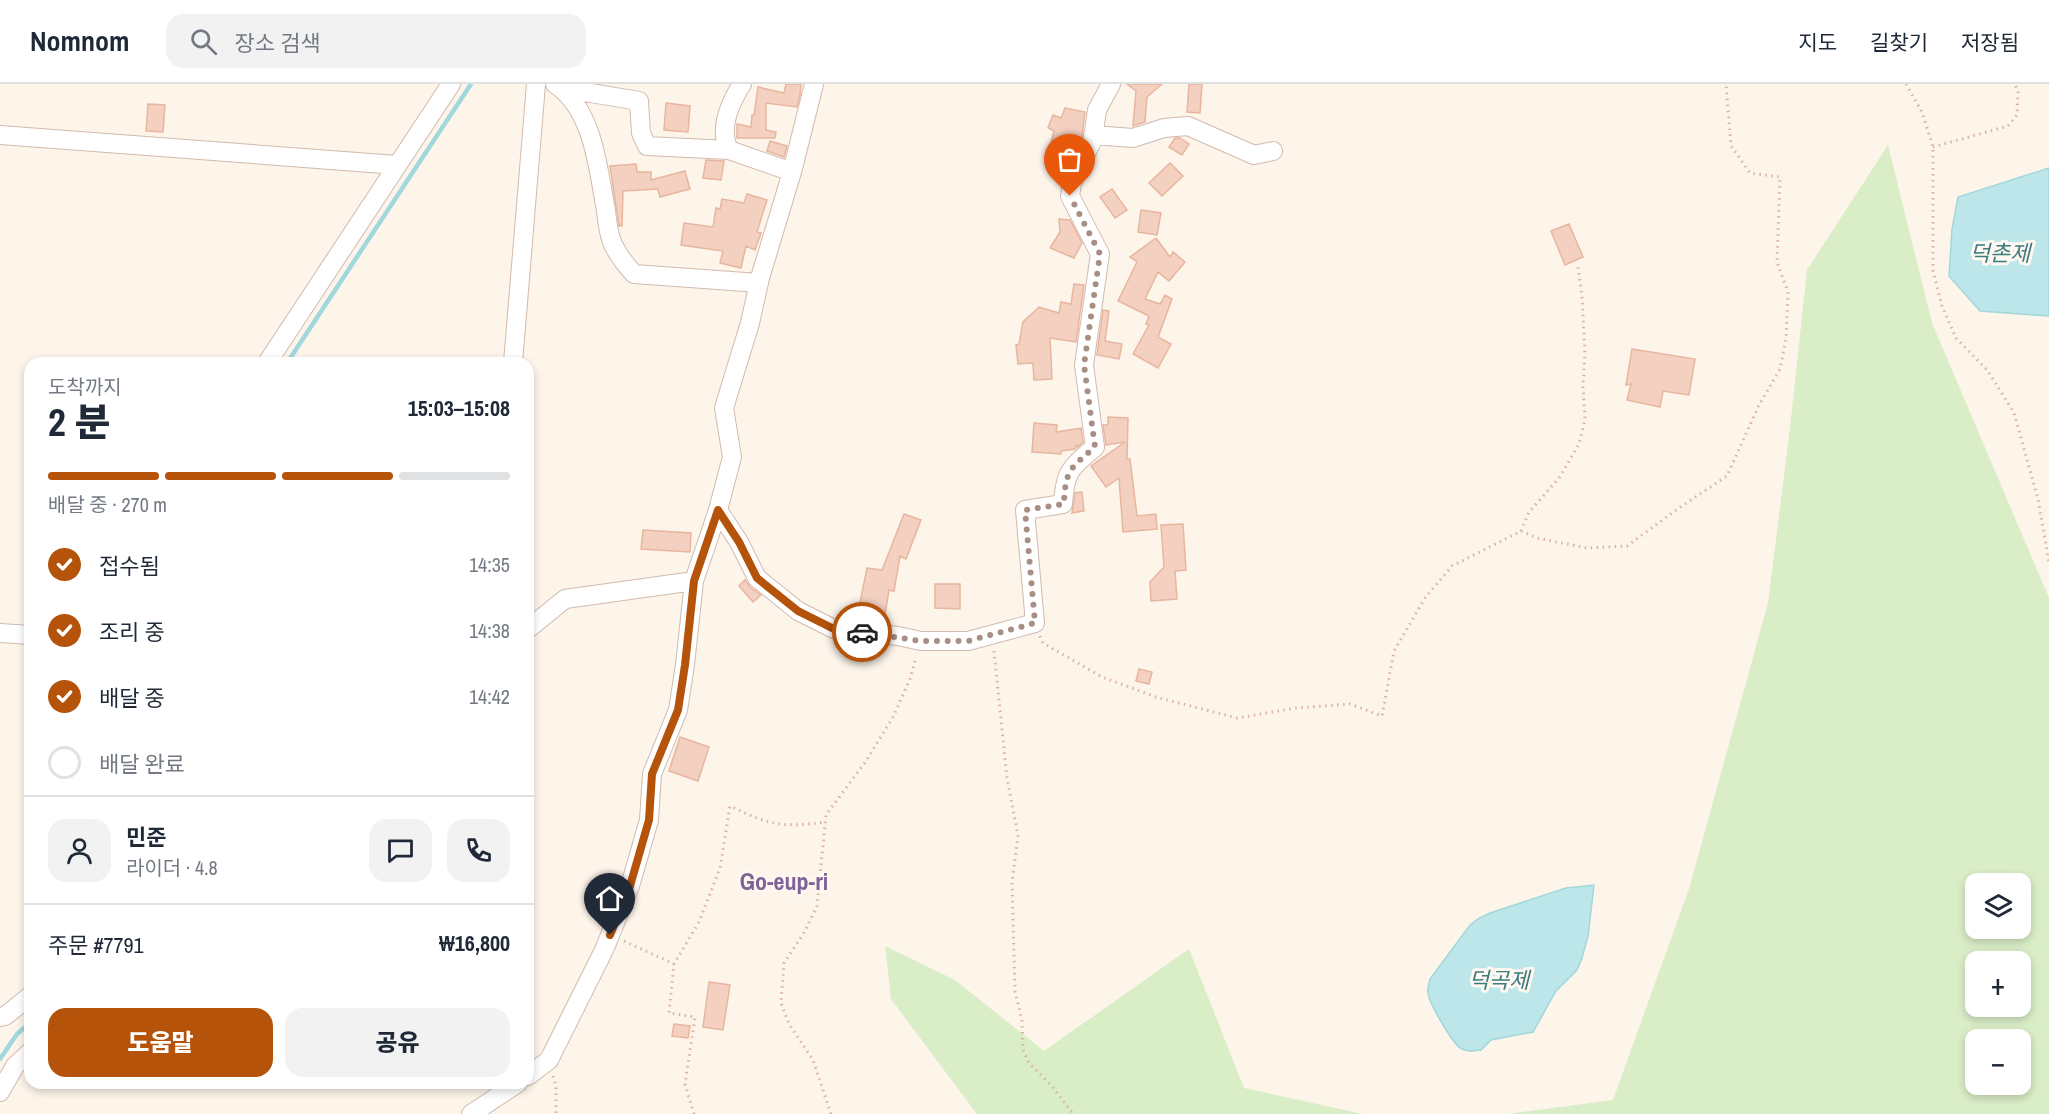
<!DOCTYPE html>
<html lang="ko">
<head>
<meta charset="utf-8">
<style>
	body { margin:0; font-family:"Archivo Narrow","Noto Sans KR",sans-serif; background:#f2f2f3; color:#1f2937; height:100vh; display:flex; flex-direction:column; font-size:22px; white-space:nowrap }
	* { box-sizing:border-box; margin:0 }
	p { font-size:20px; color:#747a83 }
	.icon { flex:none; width:33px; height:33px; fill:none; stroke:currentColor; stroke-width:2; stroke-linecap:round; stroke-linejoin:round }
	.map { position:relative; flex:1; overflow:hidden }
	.drawer { position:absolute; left:24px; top:273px; width:510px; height:732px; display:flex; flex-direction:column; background:#fff; border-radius:18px; box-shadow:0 3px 9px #0003 }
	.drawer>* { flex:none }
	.controls { position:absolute; left:1965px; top:789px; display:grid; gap:12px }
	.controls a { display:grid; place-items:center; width:66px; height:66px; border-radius:12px; background:#fff; box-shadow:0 3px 9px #0003; font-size:30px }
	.pin { position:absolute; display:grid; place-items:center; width:51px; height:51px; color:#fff; margin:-62px -26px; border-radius:50% 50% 50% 0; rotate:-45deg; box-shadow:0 0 6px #0007 }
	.pin .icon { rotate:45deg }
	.courier { position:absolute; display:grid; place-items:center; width:60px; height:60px; margin:-30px; border:4px solid #b45309; border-radius:50%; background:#fff; color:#222; box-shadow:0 2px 8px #0007 }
	.summary em { font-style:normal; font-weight:800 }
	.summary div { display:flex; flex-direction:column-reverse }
	.summary { display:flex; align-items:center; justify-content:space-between; height:102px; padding:0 24px }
	h1 { font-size:39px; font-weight:800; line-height:45px }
	.bar { display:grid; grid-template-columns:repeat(4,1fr); gap:9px 6px; align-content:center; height:72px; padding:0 24px }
	.bar i { height:8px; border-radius:4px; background:#e0e1e3 }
	.bar .selected { background:#b45309 }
	.bar p { grid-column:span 4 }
	.line { display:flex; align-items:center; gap:15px; padding:0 24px; border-top:2px solid #e0e1e3 }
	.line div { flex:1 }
	.round { display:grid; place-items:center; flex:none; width:63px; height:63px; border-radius:18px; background:#f2f2f3 }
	ol { padding:0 24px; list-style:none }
	li { display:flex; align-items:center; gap:18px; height:66px }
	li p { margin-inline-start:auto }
	li .icon { padding:6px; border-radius:50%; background:#b45309; color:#fff; stroke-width:4 }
	li:last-child { color:#747a83 }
	li i { width:33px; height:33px; border:3px solid #e0e1e3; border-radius:50% }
	.primary-button { display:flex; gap:12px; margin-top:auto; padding:12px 24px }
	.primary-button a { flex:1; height:69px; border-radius:18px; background:#b45309; color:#fff; font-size:24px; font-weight:800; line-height:69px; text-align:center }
	.primary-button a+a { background:#f2f2f3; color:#1f2937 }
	header { display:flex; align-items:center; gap:36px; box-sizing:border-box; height:84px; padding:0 30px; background:#fff; border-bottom:2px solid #e0e1e3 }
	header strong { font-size:28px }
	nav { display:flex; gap:33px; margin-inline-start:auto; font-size:21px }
	.search { width:420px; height:54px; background:#f2f2f3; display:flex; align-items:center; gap:15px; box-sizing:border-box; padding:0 21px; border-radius:18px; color:#747a83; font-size:22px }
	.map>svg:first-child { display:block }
	.green { fill:#d9edc7; fill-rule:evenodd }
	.water { fill:#bce6e9; stroke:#a2d7db; stroke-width:1.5 }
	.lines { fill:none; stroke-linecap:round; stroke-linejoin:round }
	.stream { stroke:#a2d7db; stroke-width:4.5 }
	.building { fill:#f4d0c0; stroke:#e8b59f; stroke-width:1.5 }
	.minor-casing { stroke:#d2baae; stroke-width:20 }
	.path { stroke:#dab3a2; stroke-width:3; stroke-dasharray:1.5 4.5; stroke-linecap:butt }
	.minor { stroke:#fff; stroke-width:18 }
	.done { stroke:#a88f83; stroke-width:6; stroke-dasharray:0 10.8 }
	.route { stroke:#b45309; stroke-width:8 }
	.labels { text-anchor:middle; stroke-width:6; stroke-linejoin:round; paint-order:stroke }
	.water-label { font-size:22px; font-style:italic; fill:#3d7b80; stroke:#fff8f1 }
	.quarter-label { font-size:24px; font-weight:bold; fill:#806396; stroke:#fff8f1 }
</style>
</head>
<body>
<header>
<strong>Nomnom</strong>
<div class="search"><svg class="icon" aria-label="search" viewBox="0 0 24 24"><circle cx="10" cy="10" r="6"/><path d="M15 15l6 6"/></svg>장소 검색</div>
<nav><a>지도</a><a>길찾기</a><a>저장됨</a></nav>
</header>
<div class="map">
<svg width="2049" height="1030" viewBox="0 0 2049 1030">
	<rect width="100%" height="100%" fill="#fdf4ea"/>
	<!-- green -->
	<path class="green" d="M1888,61L1932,239L2049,514V1030H1507L1613,1016L1689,805L1768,519L1790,344L1807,186ZM1976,800H2020V844H1976ZM1976,878H2020V922H1976ZM1976,956H2020V1000H1976Z
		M885,862L955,896L1044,967L1189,865L1244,1004L1363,1030H977L891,915Z"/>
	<!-- water -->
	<path class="water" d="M2049,84V232L1980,227L1949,192L1952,145L1958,113Z
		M1594,801L1588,852L1582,874L1577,886L1556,907L1533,948L1491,956L1481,966C1474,967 1468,968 1462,965C1453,961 1429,919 1428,909C1427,905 1429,900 1430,895L1470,841L1478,835L1490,829L1566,804Z"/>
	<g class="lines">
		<!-- stream -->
		<path class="stream" d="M287,279L471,0
			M0,975L17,950L30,939"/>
	</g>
	<!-- building -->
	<path class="building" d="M786,0H801L800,11L797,23L766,19V46L776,48L775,54H737V40L751,43L752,31H754L758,3L784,9Z
		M1127,0H1162L1147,13L1145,38L1133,42L1136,7Z
		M1189,0H1202L1200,29L1187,28Z
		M666,19L690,22L688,48L664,46Z
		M148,20L165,21L163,48L146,47Z
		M1065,24L1085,28L1082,52L1068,81L1047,76L1054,47L1048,44L1053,31L1061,34Z
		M1175,54H1180L1189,60L1182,71L1169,63Z
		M770,57L787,62L784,73L767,67Z
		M706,76L724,77L721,96L703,94Z
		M1170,79L1183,92L1162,112L1149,99Z
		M636,80L637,88H651V96L685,87L690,105L660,113L658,105L623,107L622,142H619L610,82Z
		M1112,105L1127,126L1115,134L1100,113Z
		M747,110L767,116L757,148L761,149L755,166L746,162L741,184L720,179L723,167L681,161L684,139L713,143L716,124L720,125L722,115L744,119Z
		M1141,126L1161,129L1157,151L1138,148Z
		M1059,135L1070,136L1082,159L1074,174L1050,164L1060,148Z
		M1569,140L1583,173L1565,181L1551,147Z
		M1156,154L1170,173L1173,168L1185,178L1169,197L1158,188L1145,215L1160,220L1165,211L1172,215L1158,253L1171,260L1158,284L1133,270L1149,241L1146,240L1149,232L1118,217L1137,178L1130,173Z
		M1074,200L1084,201L1076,258L1050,254L1052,295L1034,296L1033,279L1018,280L1016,261L1019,260L1023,238L1039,223L1059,229L1061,218L1071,220Z
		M1103,226L1109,227L1105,257L1122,260L1119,275L1097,271Z
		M1632,265L1695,275L1689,311L1663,307L1660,323L1627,316L1631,300L1626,301Z
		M1108,333L1128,334L1127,375H1130L1137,432L1156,430L1157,445L1123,448L1119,394L1106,403L1091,382L1125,358L1106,361L1103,341H1108Z
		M1034,339L1057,341L1056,348L1081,344L1083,358L1078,363L1077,361L1075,365L1061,367V370L1032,368Z
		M1082,408L1084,427L1072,429L1075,409Z
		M904,430L921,436L906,475L900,472L894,507L889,506L884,538L857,533L867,484L882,486Z
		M1183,440L1186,486L1175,487L1177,515L1151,517L1150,498L1164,483L1161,441Z
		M643,446L691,449L690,468L641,465Z
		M745,496L750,503L761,511L753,518L739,502Z
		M935,500H960V525L935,524Z
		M1139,585L1152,588L1149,600L1136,597Z
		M680,653L709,663L698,697L669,687Z
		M709,898L730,901L723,946L703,943Z
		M674,940L690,942L688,954L672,952Z"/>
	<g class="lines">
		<!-- minor casing -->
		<g class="minor-casing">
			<path id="minor" d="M555,0C594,26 598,85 606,127C607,136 608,146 611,155C615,168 625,180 634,190L759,199
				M742,0C730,19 718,44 729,66L792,88
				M561,4L639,17L641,49L647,62L729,66
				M0,51L397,81
				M1093,51L1133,54L1164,44L1188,42L1254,71L1273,67
				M267,279L451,0
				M513,279L536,0
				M718,426L739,458L757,494L798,527L834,545L898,552L921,557H968L1035,539L1025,426L1063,420C1065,387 1070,384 1095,363L1084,281L1100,170L1070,112L1072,99L1093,55L1097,26L1111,0
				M528,545L565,515L694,497L718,426L732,373L724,324L750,239L760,194L792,88L814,0
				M0,549L30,551
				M0,933L5,932L30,912
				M528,992L549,976L604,866L630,802L649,736L652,690L678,626L685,581L694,497
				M0,1008L15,982L30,968
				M471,1030L518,999"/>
		</g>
		<!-- path -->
		<path class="path" d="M1906,0L1922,28L1933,63V187L1942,222L1956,254L1988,287L2014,329L2038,415L2049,478
			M1933,63L2008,42L2017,31L2018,8L2015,0
			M1521,447L1529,428L1559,394L1579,360L1585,335L1583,303L1585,269L1582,212L1578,183
			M1040,552L1043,559L1102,593L1156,613L1237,634L1296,624L1350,620L1382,632L1394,567L1425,514L1452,482L1521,447L1537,454L1587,464L1627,462L1679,424L1727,392L1758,323L1780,285L1786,255L1788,208L1777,178L1780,93L1750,89L1731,62L1726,0
			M994,567L1007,694L1018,752L1012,798L1015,907L1022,937L1023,966L1029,979L1051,1001L1073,1030
			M624,857L674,880
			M553,992L556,1002V1030
			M694,1030L685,1000L695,933L669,929L674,880L699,838L720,784L730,722C769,741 782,744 825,738
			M831,1030L813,976L789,940L781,919L784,879L805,847L817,822L826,731L866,677L893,633L910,595L916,573"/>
		<!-- minor -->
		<use href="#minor" class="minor"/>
	</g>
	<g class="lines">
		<!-- done -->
		<path class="done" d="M862,548L921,557H968L1035,539L1025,426L1064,420C1065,387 1070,384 1095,363L1084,281L1100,170L1070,112"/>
		<!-- route -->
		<path class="route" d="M610,851L630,802L649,736L652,690L678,626L685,581L694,497L718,426L739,458L757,494L798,527L834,545L862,548"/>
	</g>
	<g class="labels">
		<!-- water labels -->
		<g class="water-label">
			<text x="2000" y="177">덕촌제</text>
			<text x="1499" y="904">덕곡제</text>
		</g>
		<!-- quarter labels -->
		<g class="quarter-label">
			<text x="784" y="806">Go-eup-ri</text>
		</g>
	</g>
</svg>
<div class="controls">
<a><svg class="icon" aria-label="layers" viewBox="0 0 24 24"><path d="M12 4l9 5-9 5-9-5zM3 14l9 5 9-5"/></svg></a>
<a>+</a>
<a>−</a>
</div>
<div class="pin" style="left:1070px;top:112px;background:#ea580c"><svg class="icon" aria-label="bag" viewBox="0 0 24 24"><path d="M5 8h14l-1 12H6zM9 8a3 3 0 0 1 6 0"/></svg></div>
<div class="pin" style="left:610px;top:851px;background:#1f2937"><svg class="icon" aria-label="home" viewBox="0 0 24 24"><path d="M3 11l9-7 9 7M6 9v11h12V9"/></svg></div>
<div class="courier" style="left:862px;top:548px"><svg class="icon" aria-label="car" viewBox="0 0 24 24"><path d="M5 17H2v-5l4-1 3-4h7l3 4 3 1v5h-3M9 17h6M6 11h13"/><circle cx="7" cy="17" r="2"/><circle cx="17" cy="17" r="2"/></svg></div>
<section class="drawer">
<div class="summary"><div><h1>2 분</h1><p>도착까지</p></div><em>15:03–15:08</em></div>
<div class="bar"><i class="selected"></i><i class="selected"></i><i class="selected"></i><i></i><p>배달 중 · 270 m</p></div>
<ol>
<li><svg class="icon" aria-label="check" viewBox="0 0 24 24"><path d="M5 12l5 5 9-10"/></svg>접수됨<p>14:35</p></li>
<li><svg class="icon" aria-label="check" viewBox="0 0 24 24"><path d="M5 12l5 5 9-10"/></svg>조리 중<p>14:38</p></li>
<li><svg class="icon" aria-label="check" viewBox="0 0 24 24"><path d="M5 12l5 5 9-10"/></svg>배달 중<p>14:42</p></li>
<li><i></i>배달 완료</li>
</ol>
<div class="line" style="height:108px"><a class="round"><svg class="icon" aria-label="person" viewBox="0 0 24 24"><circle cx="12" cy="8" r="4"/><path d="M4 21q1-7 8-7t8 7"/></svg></a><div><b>민준</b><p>라이더 · 4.8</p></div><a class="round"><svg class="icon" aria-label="chat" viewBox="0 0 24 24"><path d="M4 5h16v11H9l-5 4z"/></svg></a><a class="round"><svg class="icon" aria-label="phone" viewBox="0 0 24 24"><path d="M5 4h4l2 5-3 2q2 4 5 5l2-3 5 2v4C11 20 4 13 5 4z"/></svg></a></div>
<div class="line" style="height:78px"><div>주문 #7791</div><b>₩16,800</b></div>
<div class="primary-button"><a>도움말</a><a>공유</a></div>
</section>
</div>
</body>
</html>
